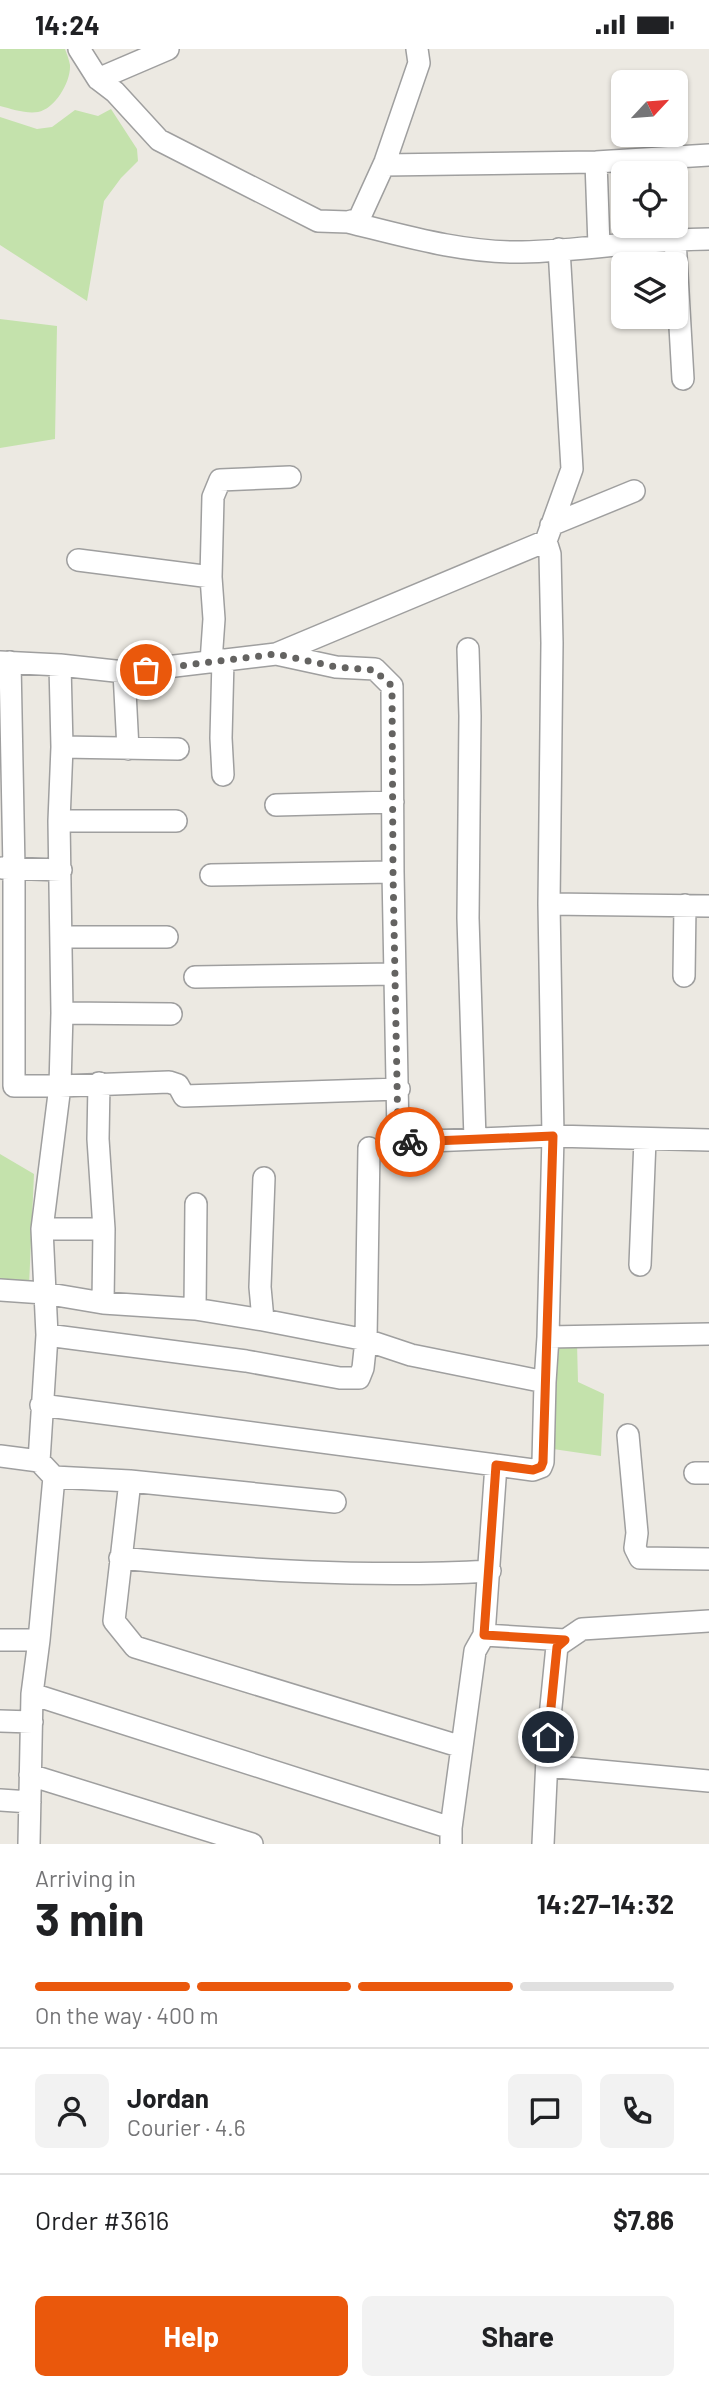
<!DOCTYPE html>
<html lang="en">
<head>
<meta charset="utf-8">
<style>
	body { margin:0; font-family:Barlow,sans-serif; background:#f2f2f2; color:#202124; height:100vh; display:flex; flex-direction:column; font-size:26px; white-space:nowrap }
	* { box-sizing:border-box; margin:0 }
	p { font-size:23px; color:#757577 }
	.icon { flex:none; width:38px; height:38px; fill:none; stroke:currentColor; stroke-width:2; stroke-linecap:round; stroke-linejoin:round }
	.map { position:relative; height:1795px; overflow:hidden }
	.details { display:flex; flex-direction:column; background:#fff; flex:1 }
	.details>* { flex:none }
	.needle { width:46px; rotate:64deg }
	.fabs { position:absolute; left:611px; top:21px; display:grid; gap:14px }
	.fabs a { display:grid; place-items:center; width:77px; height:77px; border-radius:10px; background:#fff; box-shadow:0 2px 5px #0004; font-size:35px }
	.pin { position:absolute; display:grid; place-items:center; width:60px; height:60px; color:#fff; margin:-30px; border:4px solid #fff; border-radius:50%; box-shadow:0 2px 7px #0007 }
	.courier { position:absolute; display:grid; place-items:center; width:70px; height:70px; margin:-35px; border:5px solid #ea580c; border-radius:50%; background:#fff; color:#222; box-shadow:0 2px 9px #0007 }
	.headline em { font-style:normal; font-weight:700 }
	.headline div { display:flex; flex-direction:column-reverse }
	.headline { display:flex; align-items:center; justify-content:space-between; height:119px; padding:0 35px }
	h1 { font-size:46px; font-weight:700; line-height:52px }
	.bar { display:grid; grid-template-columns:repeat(4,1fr); gap:10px 7px; align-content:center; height:84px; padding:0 35px }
	.bar i { height:9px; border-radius:5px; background:#e0e0e0 }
	.bar .active { background:#ea580c }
	.bar p { grid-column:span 4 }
	.line { display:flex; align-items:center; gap:18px; padding:0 35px; border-top:2px solid #e0e0e0 }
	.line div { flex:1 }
	.round { display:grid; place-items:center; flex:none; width:74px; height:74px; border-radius:10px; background:#f2f2f2 }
	.primary-button { display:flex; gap:14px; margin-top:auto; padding:14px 35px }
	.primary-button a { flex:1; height:80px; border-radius:10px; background:#ea580c; color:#fff; font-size:28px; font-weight:700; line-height:80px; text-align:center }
	.primary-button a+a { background:#f2f2f2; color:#202124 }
	.status { display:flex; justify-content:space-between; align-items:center; height:49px; padding:0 35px; background:#fff; direction:ltr }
	.status svg { height:19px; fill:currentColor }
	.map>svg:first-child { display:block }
	.grass { fill:#c4e2ac }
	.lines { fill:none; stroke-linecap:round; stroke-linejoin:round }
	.minor-casing { stroke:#9f9f9f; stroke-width:24 }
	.minor { stroke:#fff; stroke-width:21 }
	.done { stroke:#646361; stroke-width:7; stroke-dasharray:0 12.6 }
	.route { stroke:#ea580c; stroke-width:9 }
</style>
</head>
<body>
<div class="status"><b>14:24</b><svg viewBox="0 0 49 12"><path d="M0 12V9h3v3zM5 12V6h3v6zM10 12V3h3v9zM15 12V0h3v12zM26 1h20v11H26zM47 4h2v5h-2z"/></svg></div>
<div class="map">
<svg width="709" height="1795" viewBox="0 0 709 1795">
	<rect width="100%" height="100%" fill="#ece9e2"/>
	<!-- grass -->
	<path class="grass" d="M0,0H65C67,5 69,11 70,16C71,33 55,60 38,63C26,65 12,60 0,57Z
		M111,60L137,100L138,112L121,129L104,152L87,252L0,196V68L37,80L52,78L75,61L98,67Z
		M0,270L57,277L55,390L0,399Z
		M0,1105L34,1125L29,1237L0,1233Z
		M577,1294L578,1333L604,1345L601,1407L553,1400L557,1296Z"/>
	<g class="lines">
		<!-- minor casing -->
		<g class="minor-casing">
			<path id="minor" d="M79,0L98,30L115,43L159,91L318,172L348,173L359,170L385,113L419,14L417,0
				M98,30L168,0
				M596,113L599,197
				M384,116L596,113L709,106
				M348,173C405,187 462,204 522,203C584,202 646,190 709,190
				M675,190L683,330
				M551,476L634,442
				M546,492L572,420L559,200
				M78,511L211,528L214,570L211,613
				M211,528L213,448L220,431L290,428
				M468,600L470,667L468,869L475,1090
				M0,613L60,616L124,623L276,605L336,618L375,620L392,637L393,823L398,1085L404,1093L553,1087L709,1091
				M10,613L14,820V1037H60L42,1180H104
				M60,616L62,698L59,772L62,964L60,1037L169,1033L178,1036L184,1047L399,1040
				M124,623L128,700
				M62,698L178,700
				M223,726L221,689L223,611
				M276,756L393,753
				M59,772H176
				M2,819L61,821
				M211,826L393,823
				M549,855L709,857
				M61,888H167
				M684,927L685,856
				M195,928L395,925
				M62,964L171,965
				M99,1034L98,1090L104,1180L103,1254
				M42,1180L47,1286L39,1412L54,1428L130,1432L114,1572L135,1598L462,1698
				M640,1216L645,1091
				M0,1241L44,1244L103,1254L195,1260L263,1271L366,1291L411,1306L545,1333L548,1288L553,1087L549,855L552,594L550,505L546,492L276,605
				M195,1260L196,1155
				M263,1271L260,1238L264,1129
				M47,1286L246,1312L340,1329H359L363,1319L366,1291L369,1099
				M548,1288L709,1285
				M41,1356L533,1421L541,1418L543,1413L545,1333
				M628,1386L637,1484L635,1499L640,1509L709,1510
				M0,1407L39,1412
				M695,1424H709
				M130,1432L335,1453
				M120,1509C243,1521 367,1529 490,1522
				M484,1586L496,1416
				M0,1591H39
				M32,1645L451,1779
				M0,1672L32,1673
				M547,1717L709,1732
				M30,1726L252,1795
				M0,1751L30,1753
				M29,1795L32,1645L39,1591L54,1428
				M451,1795V1779L475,1602L484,1586L565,1591
				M543,1795L548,1688L557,1597L582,1580L709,1572"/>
		</g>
		<!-- minor -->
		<use href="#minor" class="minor"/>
	</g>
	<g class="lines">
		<!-- done -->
		<path class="done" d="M146,621L276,605L336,618L374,621L392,637L393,823L398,1085L404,1093H410"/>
		<!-- route -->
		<path class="route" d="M410,1093L553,1087L543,1413L541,1418L533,1421L496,1416L484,1586L565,1591L557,1598L548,1688"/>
	</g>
</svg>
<div class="fabs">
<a><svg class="needle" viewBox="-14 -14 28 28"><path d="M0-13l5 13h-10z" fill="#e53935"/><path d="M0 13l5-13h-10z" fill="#757577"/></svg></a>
<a><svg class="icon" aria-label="locate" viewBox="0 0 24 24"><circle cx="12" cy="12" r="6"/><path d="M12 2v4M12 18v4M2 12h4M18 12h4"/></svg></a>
<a><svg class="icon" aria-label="layers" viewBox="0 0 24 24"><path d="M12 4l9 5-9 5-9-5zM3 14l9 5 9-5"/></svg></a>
</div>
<div class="pin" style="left:146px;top:621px;background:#ea580c"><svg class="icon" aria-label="bag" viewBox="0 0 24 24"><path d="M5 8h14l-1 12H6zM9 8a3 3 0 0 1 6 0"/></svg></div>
<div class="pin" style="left:548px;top:1688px;background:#1f2937"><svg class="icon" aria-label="home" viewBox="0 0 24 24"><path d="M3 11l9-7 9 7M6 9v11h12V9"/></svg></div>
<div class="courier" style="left:410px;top:1093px"><svg class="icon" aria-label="bike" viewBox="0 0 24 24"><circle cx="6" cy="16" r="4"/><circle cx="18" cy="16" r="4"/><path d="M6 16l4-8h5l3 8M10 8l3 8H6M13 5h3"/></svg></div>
</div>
<section class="details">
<div class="headline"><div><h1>3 min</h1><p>Arriving in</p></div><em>14:27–14:32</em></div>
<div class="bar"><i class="active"></i><i class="active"></i><i class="active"></i><i></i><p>On the way · 400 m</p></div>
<div class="line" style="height:126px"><a class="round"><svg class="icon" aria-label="person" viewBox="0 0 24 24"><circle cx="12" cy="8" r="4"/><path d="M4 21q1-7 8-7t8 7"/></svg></a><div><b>Jordan</b><p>Courier · 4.6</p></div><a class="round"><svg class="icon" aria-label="chat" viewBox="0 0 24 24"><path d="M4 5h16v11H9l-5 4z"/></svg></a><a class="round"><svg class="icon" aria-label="phone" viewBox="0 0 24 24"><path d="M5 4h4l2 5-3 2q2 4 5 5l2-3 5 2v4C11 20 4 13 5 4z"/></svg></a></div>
<div class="line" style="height:91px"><div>Order #3616</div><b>$7.86</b></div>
<div class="primary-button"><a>Help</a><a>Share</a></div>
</section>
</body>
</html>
